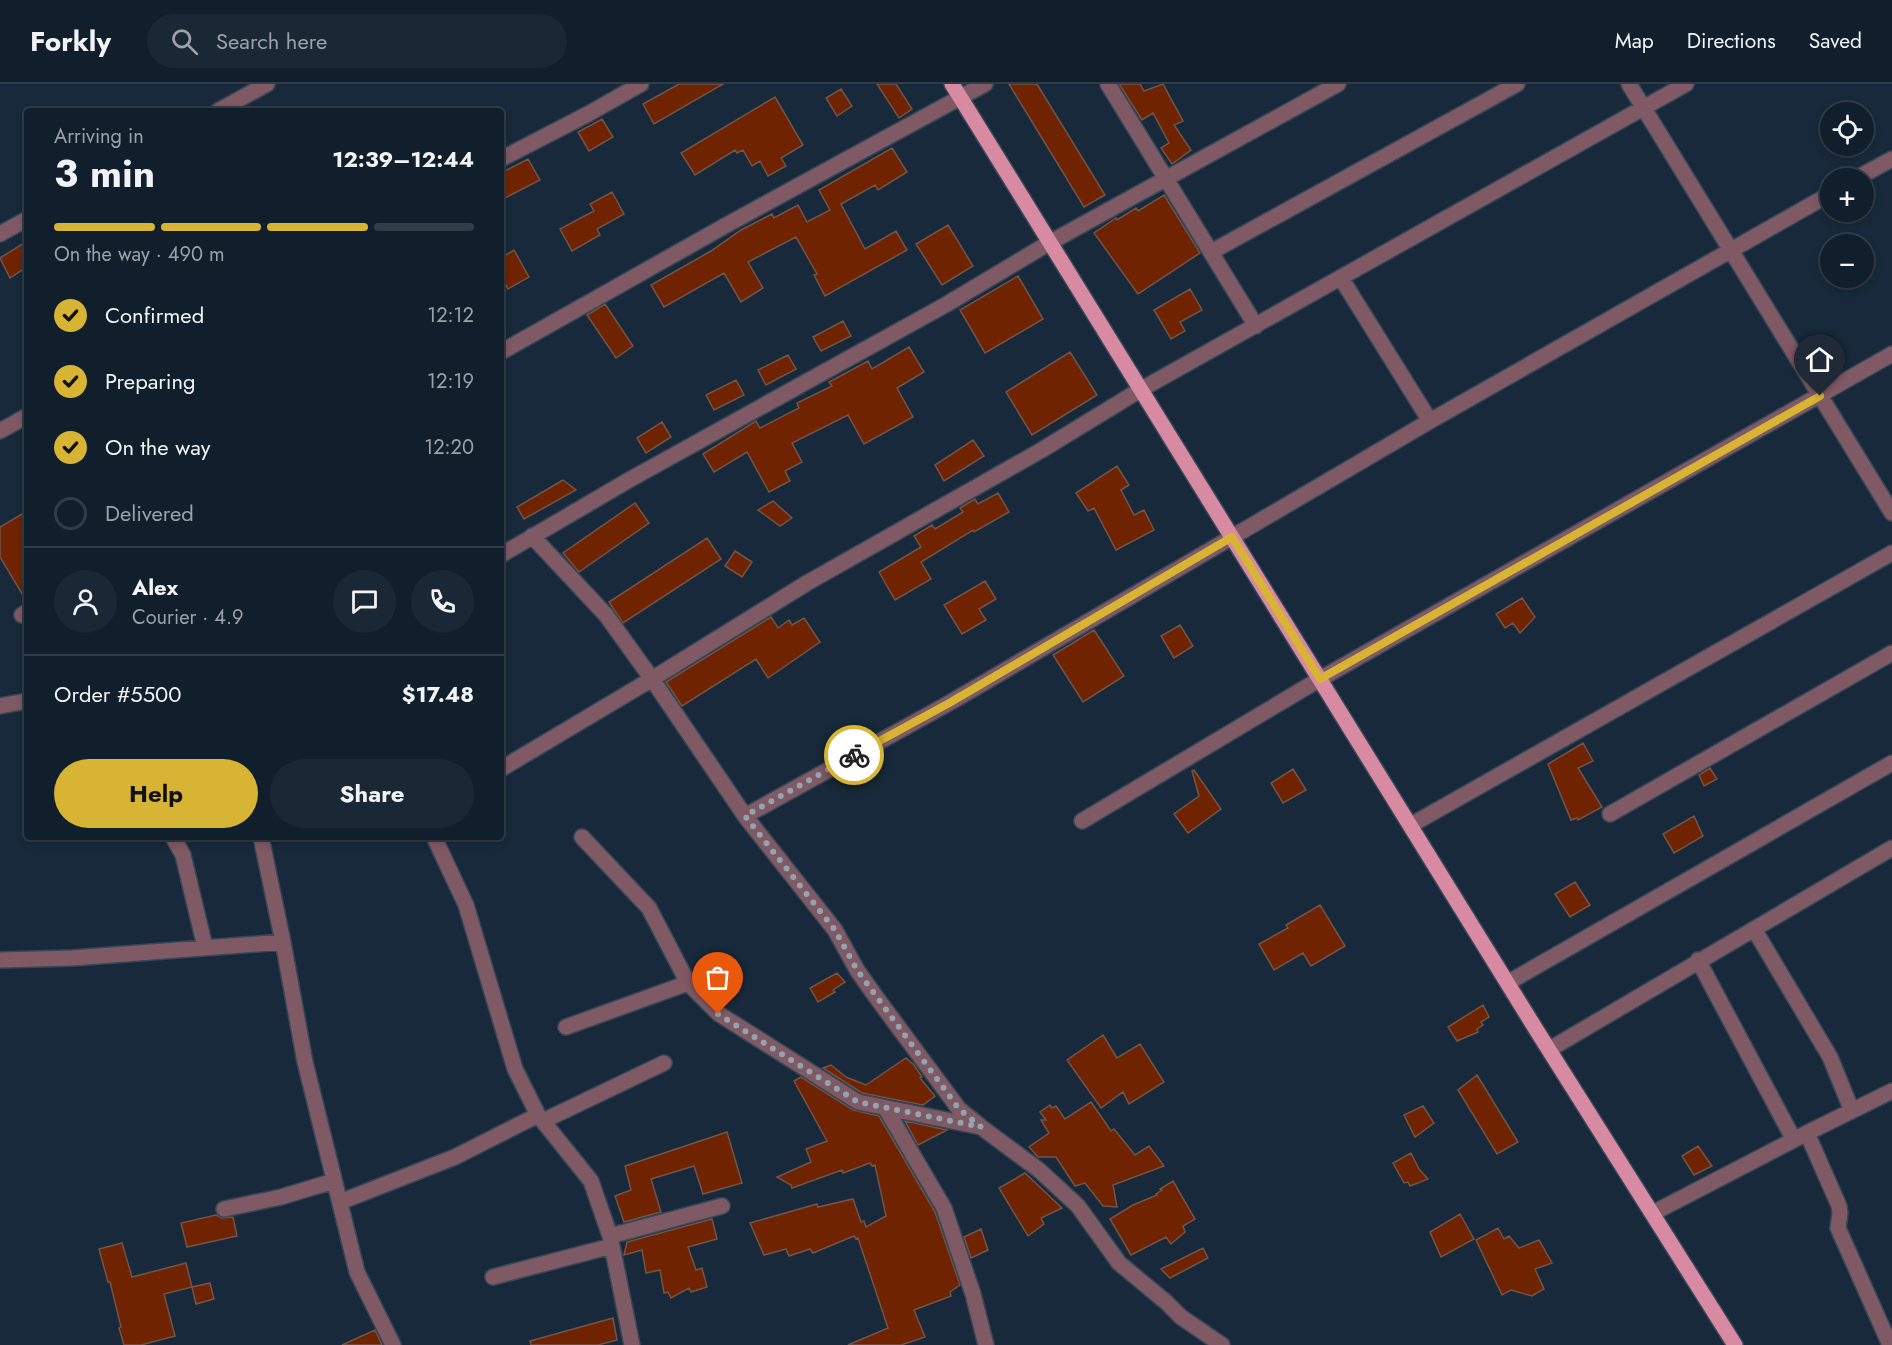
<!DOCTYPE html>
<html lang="en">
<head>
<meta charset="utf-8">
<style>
	body { margin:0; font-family:Jost,sans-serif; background:#1a2734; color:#f1f3f6; height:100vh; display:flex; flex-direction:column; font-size:22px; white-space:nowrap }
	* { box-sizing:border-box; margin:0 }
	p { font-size:20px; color:#9ca2a9 }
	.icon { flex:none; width:33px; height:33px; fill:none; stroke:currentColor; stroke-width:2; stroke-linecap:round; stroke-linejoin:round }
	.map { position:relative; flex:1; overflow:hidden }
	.panel { position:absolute; left:24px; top:24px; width:480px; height:732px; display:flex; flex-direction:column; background:#111f2c; border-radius:6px; box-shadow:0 3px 9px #0003,0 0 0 2px #303d48 }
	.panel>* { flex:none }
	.buttons { position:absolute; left:1820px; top:18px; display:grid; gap:12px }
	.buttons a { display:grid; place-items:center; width:54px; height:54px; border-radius:50%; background:#111f2c; box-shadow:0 3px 9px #0003,0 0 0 2px #303d48; font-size:30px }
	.pin { position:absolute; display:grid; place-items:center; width:51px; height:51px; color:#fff; margin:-62px -26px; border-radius:50% 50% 50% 0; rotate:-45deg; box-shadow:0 0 6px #0007 }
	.pin .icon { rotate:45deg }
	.courier { position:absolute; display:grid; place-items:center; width:60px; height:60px; margin:-30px; border:4px solid #d8b434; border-radius:50%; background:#fff; color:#222; box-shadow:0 2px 8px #0007 }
	.overview em { font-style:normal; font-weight:700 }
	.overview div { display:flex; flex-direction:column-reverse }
	.overview { display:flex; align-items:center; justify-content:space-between; height:102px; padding:0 30px }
	h1 { font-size:39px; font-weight:700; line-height:45px }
	.bar { display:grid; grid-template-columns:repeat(4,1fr); gap:9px 6px; align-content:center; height:72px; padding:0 30px }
	.bar i { height:8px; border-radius:4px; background:#303d48 }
	.bar .active { background:#d8b434 }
	.bar p { grid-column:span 4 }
	.line { display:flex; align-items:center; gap:15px; padding:0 30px; border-top:2px solid #303d48 }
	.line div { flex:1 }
	.round { display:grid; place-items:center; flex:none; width:63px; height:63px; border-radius:32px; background:#1a2734 }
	ol { padding:0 30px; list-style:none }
	li { display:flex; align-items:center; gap:18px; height:66px }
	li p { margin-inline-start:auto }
	li .icon { padding:6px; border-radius:50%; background:#d8b434; color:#111; stroke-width:4 }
	li:last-child { color:#9ca2a9 }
	li i { width:33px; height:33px; border:3px solid #303d48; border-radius:50% }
	.cta { display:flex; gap:12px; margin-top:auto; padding:12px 30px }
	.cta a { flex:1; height:69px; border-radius:36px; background:#d8b434; color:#111; font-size:24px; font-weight:700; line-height:69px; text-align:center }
	.cta a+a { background:#1a2734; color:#f1f3f6 }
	header { display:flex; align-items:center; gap:36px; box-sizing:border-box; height:84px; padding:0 30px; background:#111f2c; border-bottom:2px solid #303d48 }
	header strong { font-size:28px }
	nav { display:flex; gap:33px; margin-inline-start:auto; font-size:21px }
	.search { width:420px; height:54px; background:#1a2734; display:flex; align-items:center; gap:15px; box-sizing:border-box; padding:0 21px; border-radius:33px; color:#9ca2a9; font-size:22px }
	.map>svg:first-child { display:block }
	.building { fill:#702300; stroke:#71554b; stroke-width:1.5 }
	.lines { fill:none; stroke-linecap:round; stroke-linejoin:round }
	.minor-casing { stroke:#364757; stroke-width:18 }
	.major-casing { stroke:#364757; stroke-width:18 }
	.minor { stroke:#7f5964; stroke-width:15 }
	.major { stroke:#d78aa1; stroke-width:15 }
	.done { stroke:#95a3b1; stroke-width:6; stroke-dasharray:0 10.8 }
	.route { stroke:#d8b434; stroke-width:8 }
</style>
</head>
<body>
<header>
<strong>Forkly</strong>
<div class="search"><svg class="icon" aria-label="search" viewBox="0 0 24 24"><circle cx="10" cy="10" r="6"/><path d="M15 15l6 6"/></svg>Search here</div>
<nav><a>Map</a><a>Directions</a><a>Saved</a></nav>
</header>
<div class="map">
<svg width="1892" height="1261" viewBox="0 0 1892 1261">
	<rect width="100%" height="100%" fill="#17293a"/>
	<!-- building -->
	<path class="building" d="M679,0H723L654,40L643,20Z
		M877,0H896L912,25L899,34Z
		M1009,0H1037L1105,111L1084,123Z
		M1119,0H1140L1144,7L1163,0L1183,37L1174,41L1191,66L1172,80L1161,64L1169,59L1153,29L1142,36Z
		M841,5L852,22L837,32L826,14Z
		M775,13L803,61L781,74L786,82L768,92L760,77L752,82L743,66L737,69L735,66L695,91L681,69Z
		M602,35L613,53L589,67L578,48Z
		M892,64L907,88L878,106L875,101L841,120L865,165L896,147L907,166L825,212L814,191L817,190L796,153L748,178L763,204L741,218L724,189L664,223L651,201L711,167L741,146L772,130L774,134L798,121L807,138L830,126L819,106Z
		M528,75L540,96L501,116V89Z
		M612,108L624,130L597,145L600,151L572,167L560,145L594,127L590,120Z
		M1164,111L1200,169L1138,210L1094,149L1116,134L1117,136L1136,124L1138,127Z
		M948,141L973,182L942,201L916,160Z
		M27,157V183L10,194L0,174Z
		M514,166L529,193L508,205L501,193V174Z
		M1018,192L1043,235L985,269L960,226Z
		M1190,205L1202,226L1180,238L1185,247L1171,255L1154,226Z
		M605,220L633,262L616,274L587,231Z
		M843,237L851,252L821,267L813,253Z
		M909,263L924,288L897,304L913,333L864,360L848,331L792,359L802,378L785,387L790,397L769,408L747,368L714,388L703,370L756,337L760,344L799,324L797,319L832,302L829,298L868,277L872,285Z
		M1070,268L1097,311L1032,351L1006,308Z
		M788,271L796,285L766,301L758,286Z
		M736,296L744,311L714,326L706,311Z
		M662,338L671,353L646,369L637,354Z
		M973,356L984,372L944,397L935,381Z
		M1117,382L1129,401L1121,406L1134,431L1144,426L1154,446L1116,466L1094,424L1088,427L1076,409Z
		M563,396L576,406L524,435L517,423Z
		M998,409L1009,428L974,448L973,446L921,478L931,495L895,516L879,488L921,463L914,452L932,441L935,445L963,428L960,424L975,415L978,420Z
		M773,417L792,434L780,442L758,426Z
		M635,419L649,439L579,488L563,469Z
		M27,427V518L0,473V443Z
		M707,454L721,475L623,539L609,518Z
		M735,467L752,478L742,493L725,482Z
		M985,497L996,515L979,525L986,536L962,550L944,521Z
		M1522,514L1535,533L1520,549L1513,539L1505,544L1496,530Z
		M771,533L778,544L789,536L792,541L804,534L820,558L768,594L756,575L682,622L666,598Z
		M1180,541L1193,562L1174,574L1161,552Z
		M1094,546L1124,592L1083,618L1053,571Z
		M1583,659L1593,677L1578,684L1602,723L1578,736L1577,734L1571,736L1548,680Z
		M1710,684L1717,695L1704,702L1699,691Z
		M1293,685L1306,706L1283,719L1271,699Z
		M1194,686L1221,725L1188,749L1174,730L1199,712L1192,687Z
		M1694,732L1703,752L1674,769L1663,750Z
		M1575,798L1590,821L1570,833L1555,810Z
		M1320,821L1345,862L1311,882L1303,869L1274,886L1259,860L1288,844L1286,841Z
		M837,889L845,898L833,906L835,908L818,918L810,904Z
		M1483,921L1489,933L1481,938L1483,941L1477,945L1478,948L1457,957L1448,943Z
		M1103,951L1117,974L1140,960L1164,998L1129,1020L1123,1008L1101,1024L1067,976Z
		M906,974L914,981L922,993L920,994L935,1012L923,1021L862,1009L823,984L831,981L846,993L866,1001Z
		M1477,991L1518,1058L1497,1070L1458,1006Z
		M801,993L853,1026L879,1032L935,1128L960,1201L950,1208L951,1212L914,1226L925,1253L901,1261H848L888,1244L858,1154L856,1155L854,1152L813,1169L810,1165L789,1172L786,1165L764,1171L750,1139L817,1120L818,1123L853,1115L861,1138L864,1137L866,1143L886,1132L875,1081L872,1082L870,1079L843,1089L842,1086L792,1104L791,1101L777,1093L811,1078L806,1065L827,1057L794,997Z
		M1091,1018L1111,1047L1114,1045L1135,1071L1149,1062L1164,1082L1113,1101L1117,1123L1103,1122L1085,1099L1075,1102L1056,1073H1038L1029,1063L1049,1049L1041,1036H1046L1040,1028L1050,1021L1052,1024L1056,1022L1065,1035Z
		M1423,1022L1434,1039L1415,1053L1404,1031Z
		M905,1037L947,1046L918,1061Z
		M727,1048L742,1099L703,1110L694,1082L651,1095L661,1128L624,1138L615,1112L631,1106L625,1082Z
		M1698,1062L1712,1082L1694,1091L1682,1072Z
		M1411,1069L1419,1085L1428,1095L1410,1102L1408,1098L1404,1099L1393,1079Z
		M1025,1089L1062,1124L1041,1134L1044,1140L1028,1152L999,1104Z
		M1173,1097L1195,1135L1183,1142L1185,1148L1171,1160L1166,1153L1131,1171L1110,1135L1133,1121L1157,1111L1156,1110L1162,1106L1160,1105Z
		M1460,1130L1474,1155L1441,1173L1430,1148Z
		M216,1131L222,1134L233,1133L237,1152L187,1163L181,1139Z
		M712,1135L717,1155L688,1163L696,1186L702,1184L707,1203L691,1208L689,1204L671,1214L668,1208L664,1209L660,1186L646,1189L642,1166L624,1171L627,1158Z
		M1498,1144L1504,1155L1509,1152L1519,1164L1539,1156L1552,1179L1535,1185L1544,1205L1532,1212L1511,1206L1502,1211L1476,1156Z
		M981,1145L988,1166L971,1174L964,1153Z
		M122,1159L132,1193L186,1179L192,1203L164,1210L175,1252L141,1261H124L119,1244L121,1243L110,1198H108L99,1165Z
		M1203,1164L1208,1174L1170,1194L1161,1185Z
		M210,1199L214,1215L196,1220L192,1203Z
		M613,1234L617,1256L598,1261H531L530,1257Z
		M375,1246L382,1261H342Z"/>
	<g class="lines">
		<!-- minor casing -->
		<g class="minor-casing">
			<path id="minor" d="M1108,0L1256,242
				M1629,0L1892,429
				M218,27L267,0
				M501,75L588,30L641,0
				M1857,94L1892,75
				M0,150L27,135
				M1211,168L1517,0
				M1341,194L1430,337
				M501,268L730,139L985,0
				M0,347L27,332
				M532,452L606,531L652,595L745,732L835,846L857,886L876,913L959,1025L979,1041
				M501,471L629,396L947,220L1049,159L1338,0
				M22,531L27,528
				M0,622L27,617
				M501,685L652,595L807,499L1040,367L1140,306L1686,0
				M1610,730L1892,569
				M745,732L951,618L1430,337L1830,110
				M1082,737L1320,595L1892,270
				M1411,741L1892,469
				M173,753L183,771L205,863
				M261,753L283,858L305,978L357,1188L393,1261
				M434,753L466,821L515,985L538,1031L591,1097L610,1152L632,1261
				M582,753L649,824L688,899L719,930L858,1018L981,1043L1039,1086L1078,1122L1119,1179L1166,1218L1181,1233L1222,1261
				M1754,845L1830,973L1852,1027
				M0,876L73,874L283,858
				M1698,876L1794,1056
				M1509,898L1892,679
				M566,943L688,899
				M1550,965L1892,764
				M886,1025L944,1124L973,1210L986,1261
				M543,1037L664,979
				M1807,1049L1839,1122L1840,1129L1838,1144L1890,1261
				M340,1118L455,1073L538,1031
				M224,1125L281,1113L334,1097
				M1653,1129L1807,1049L1892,1007
				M610,1152L722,1122
				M493,1193L612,1162"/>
		</g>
		<!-- major casing -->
		<g class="major-casing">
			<path id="major" d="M952,0L1537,947L1735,1261"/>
		</g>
		<!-- minor -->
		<use href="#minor" class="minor"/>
		<!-- major -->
		<use href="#major" class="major"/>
	</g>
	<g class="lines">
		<!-- done -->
		<path class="done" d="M718,930L858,1018L981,1043L959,1025L857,886L835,846L745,732L854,671"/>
		<!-- route -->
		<path class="route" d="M854,671L951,618L1232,453L1320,595L1820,312"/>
	</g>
</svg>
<div class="buttons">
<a><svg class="icon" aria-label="locate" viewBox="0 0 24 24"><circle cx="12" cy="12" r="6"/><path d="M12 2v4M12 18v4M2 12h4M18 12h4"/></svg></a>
<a>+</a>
<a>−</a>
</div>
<div class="pin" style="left:718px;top:930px;background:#ea580c"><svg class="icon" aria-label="bag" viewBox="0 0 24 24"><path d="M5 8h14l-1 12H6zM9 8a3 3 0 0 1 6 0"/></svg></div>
<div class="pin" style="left:1820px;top:312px;background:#1f2937"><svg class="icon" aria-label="home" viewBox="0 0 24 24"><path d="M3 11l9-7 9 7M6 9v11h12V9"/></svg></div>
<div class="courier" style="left:854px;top:671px"><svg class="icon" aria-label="bike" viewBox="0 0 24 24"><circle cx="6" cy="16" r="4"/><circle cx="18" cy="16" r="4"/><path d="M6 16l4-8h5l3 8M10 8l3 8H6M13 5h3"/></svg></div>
<section class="panel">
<div class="overview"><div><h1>3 min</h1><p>Arriving in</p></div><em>12:39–12:44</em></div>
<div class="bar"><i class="active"></i><i class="active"></i><i class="active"></i><i></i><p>On the way · 490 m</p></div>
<ol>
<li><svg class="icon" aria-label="check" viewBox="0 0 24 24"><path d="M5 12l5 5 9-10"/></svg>Confirmed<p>12:12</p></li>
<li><svg class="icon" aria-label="check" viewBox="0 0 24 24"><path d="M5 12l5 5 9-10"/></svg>Preparing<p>12:19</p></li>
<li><svg class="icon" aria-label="check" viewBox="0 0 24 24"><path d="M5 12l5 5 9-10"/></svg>On the way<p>12:20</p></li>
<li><i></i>Delivered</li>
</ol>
<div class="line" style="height:108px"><a class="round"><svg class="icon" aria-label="person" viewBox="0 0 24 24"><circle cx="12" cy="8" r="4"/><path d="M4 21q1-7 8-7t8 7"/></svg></a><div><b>Alex</b><p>Courier · 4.9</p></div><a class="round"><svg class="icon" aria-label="chat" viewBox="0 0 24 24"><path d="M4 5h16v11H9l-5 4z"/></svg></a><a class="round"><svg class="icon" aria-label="phone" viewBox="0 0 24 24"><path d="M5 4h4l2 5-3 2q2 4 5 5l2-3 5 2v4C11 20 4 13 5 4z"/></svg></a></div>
<div class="line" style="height:78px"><div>Order #5500</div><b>$17.48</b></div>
<div class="cta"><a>Help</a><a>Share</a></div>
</section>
</div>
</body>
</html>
